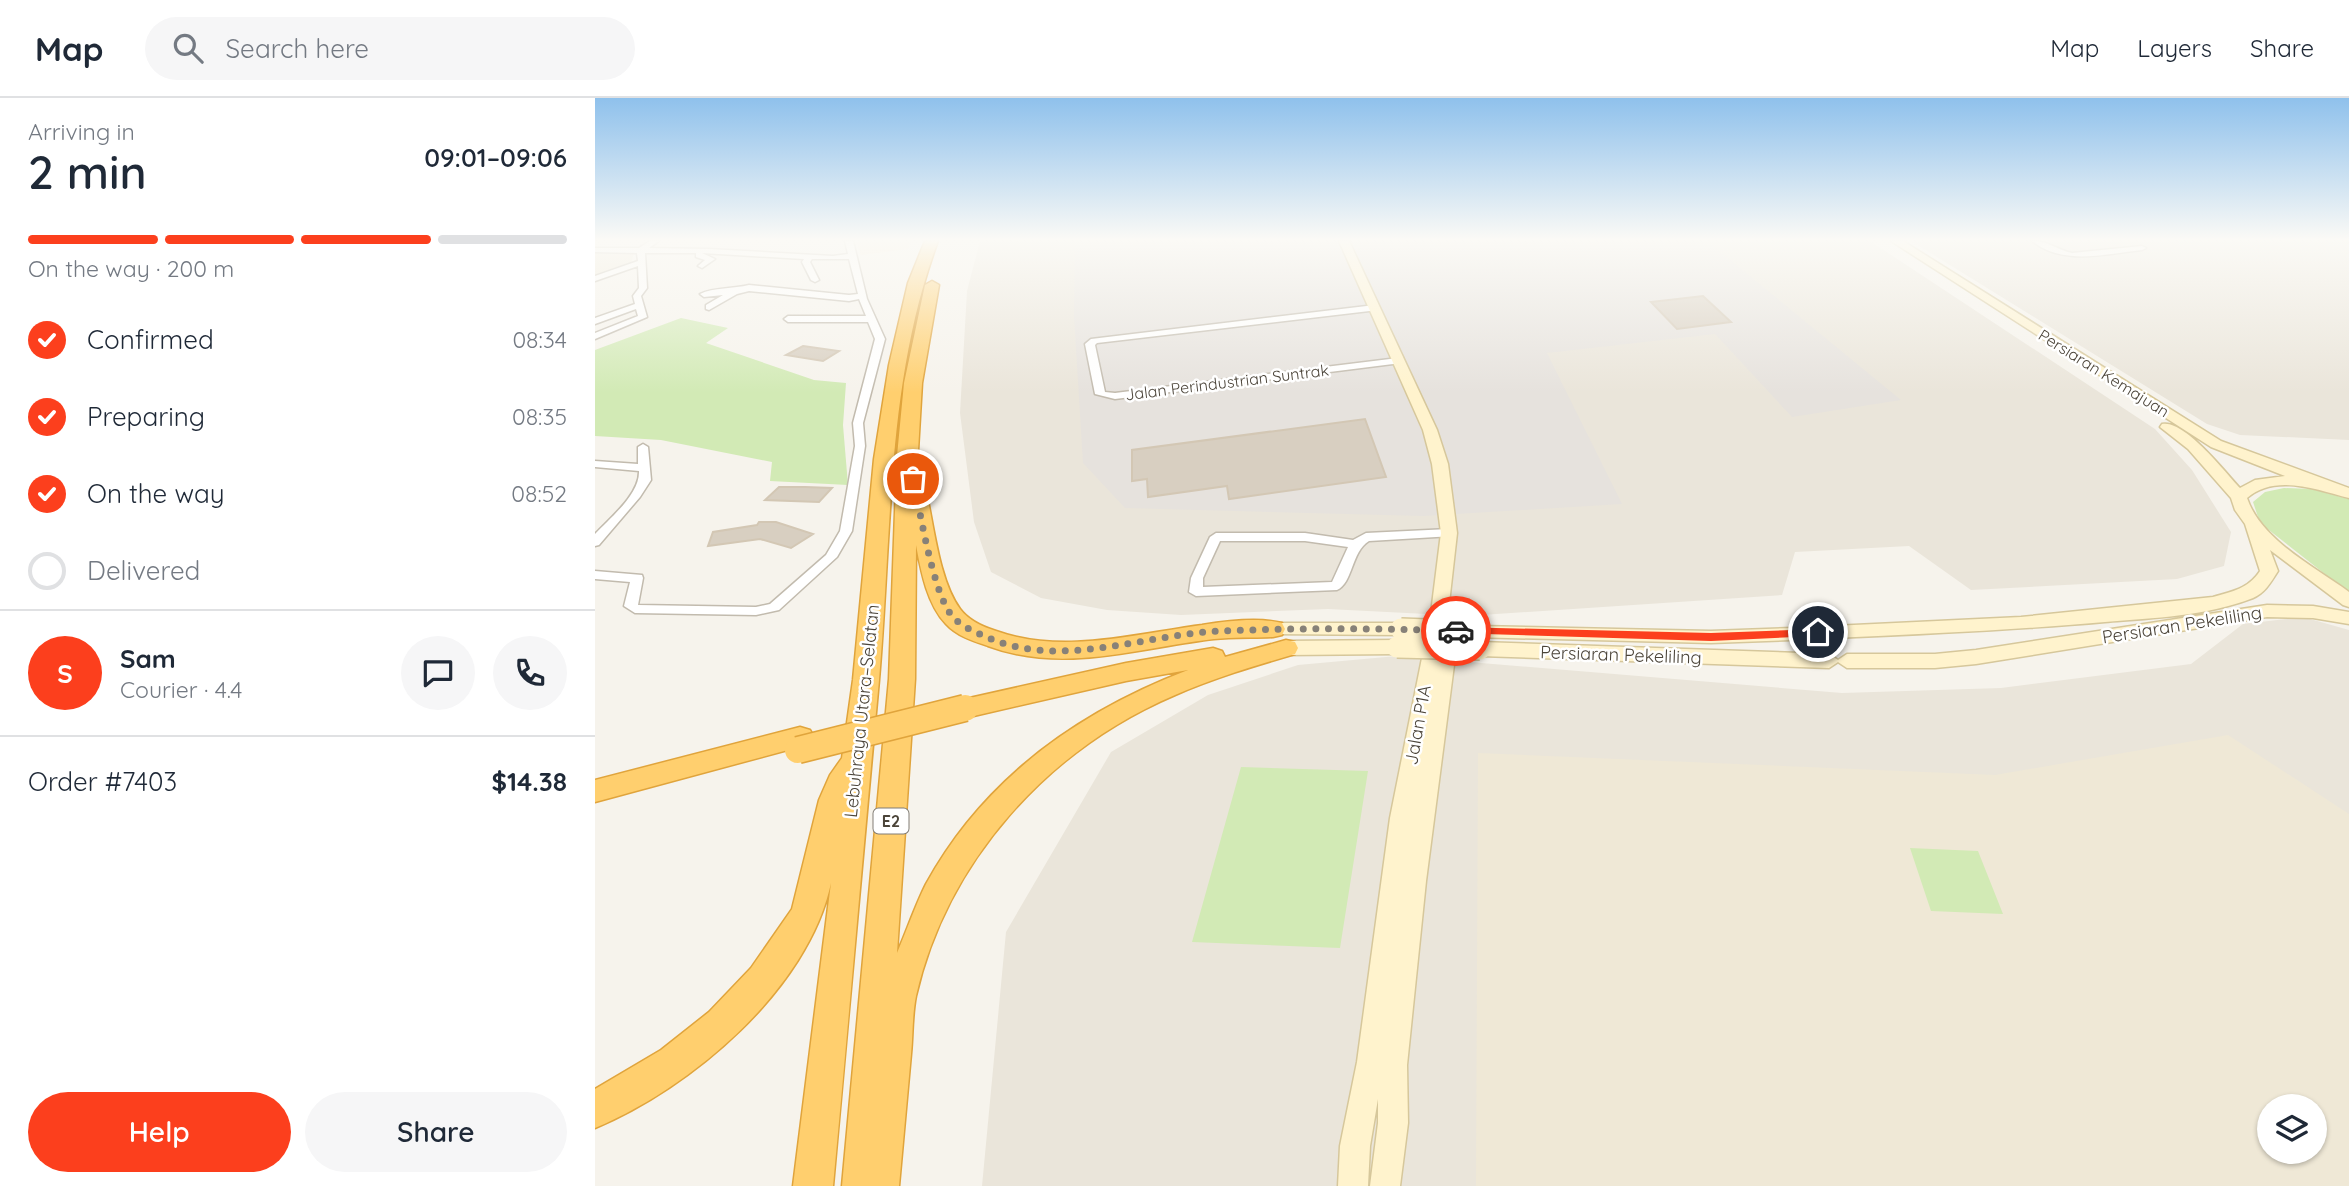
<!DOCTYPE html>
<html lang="en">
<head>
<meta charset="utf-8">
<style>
	body { margin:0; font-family:Quicksand,sans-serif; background:#f6f6f7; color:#1f2937; height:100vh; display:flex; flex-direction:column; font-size:26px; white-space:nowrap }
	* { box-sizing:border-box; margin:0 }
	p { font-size:23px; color:#747a83 }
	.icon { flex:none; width:38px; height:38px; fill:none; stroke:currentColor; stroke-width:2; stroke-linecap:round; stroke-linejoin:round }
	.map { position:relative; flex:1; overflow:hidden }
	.sheet { display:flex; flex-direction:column; background:#fff; width:595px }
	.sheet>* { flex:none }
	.buttons { position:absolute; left:1662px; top:996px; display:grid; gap:14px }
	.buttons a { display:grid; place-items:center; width:70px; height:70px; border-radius:50%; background:#fff; box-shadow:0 2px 5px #0004; font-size:35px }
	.pin { position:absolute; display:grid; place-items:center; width:60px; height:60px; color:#fff; margin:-30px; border:4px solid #fff; border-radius:50%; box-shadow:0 2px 7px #0007 }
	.courier { position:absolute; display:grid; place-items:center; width:70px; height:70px; margin:-35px; border:5px solid #fc3f1d; border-radius:50%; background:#fff; color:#222; box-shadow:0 2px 9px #0007 }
	.head em { font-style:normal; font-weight:600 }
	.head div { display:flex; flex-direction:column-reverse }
	.head { display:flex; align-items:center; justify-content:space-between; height:119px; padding:0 28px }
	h1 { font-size:46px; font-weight:600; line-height:52px }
	.bar { display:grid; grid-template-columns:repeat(4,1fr); gap:10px 7px; align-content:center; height:84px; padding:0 28px }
	.bar i { height:9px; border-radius:5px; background:#e0e1e3 }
	.bar .active { background:#fc3f1d }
	.bar p { grid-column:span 4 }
	.line { display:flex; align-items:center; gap:18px; padding:0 28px; border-top:2px solid #e0e1e3 }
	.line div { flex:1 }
	.round { display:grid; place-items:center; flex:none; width:74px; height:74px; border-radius:37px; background:#f6f6f7 }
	ol { padding:0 28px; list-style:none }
	li { display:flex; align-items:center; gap:21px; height:77px }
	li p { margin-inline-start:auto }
	li .icon { padding:7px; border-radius:50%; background:#fc3f1d; color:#fff; stroke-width:4 }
	li:last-child { color:#747a83 }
	li i { width:38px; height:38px; border:4px solid #e0e1e3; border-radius:50% }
	.primary-button { display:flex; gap:14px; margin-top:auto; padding:14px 28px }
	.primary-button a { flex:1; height:80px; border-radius:42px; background:#fc3f1d; color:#fff; font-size:28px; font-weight:600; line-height:80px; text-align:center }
	.primary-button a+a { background:#f6f6f7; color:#1f2937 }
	header { display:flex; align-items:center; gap:42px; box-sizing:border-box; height:98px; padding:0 35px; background:#fff; border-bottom:2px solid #e0e1e3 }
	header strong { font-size:33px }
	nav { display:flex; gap:38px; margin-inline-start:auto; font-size:24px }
	.search { width:490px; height:63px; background:#f6f6f7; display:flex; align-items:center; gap:18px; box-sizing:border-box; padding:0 24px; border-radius:38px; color:#747a83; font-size:26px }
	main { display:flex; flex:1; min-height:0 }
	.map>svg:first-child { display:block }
	.residential { fill:#eae5da; fill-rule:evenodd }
	.commercial { fill:#f7ead8 }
	.industrial { fill:#e6e2dd }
	.education { fill:#efe8d6; fill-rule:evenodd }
	.green { fill:#d2eab5 }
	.building { fill:#d8cfc1; stroke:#d3c7b4; stroke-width:2 }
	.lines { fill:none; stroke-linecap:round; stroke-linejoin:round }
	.minor-casing { stroke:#c2bbae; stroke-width:3 }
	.secondary-casing { stroke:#d6c79b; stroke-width:3 }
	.motorway-casing { stroke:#e0a43c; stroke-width:3 }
	.minor { fill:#fff; fill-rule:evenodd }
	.secondary { fill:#fff3cd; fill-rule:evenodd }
	.motorway { fill:#ffcf6e; fill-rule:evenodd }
	.secondary-bridge-casing { stroke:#d6c79b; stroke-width:24; stroke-linecap:butt }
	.motorway-bridge-casing { stroke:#e0a43c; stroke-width:29; stroke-linecap:butt }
	.secondary-bridge { stroke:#fff3cd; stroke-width:21 }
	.motorway-bridge { stroke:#ffcf6e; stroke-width:26 }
	.route { fill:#fc3f1d }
	.done { stroke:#878178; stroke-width:7; stroke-dasharray:0 12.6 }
	.labels { text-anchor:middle; stroke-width:5; stroke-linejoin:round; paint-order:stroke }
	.far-street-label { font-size:16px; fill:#4b4439; stroke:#fff }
	.shield { fill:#fff; stroke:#817c74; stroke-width:2 }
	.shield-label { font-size:16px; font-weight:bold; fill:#4b4439 }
	.street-label { font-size:18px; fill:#4b4439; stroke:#fff }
</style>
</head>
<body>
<header>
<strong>Map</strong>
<div class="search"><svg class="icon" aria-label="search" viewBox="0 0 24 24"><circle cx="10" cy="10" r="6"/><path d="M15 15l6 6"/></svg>Search here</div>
<nav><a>Map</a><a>Layers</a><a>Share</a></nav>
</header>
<main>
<section class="sheet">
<div class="head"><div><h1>2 min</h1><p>Arriving in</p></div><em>09:01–09:06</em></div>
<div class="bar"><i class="active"></i><i class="active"></i><i class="active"></i><i></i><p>On the way · 200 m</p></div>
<ol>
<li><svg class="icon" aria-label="check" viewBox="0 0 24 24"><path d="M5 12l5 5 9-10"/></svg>Confirmed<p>08:34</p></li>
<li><svg class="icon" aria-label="check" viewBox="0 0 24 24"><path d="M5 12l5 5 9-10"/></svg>Preparing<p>08:35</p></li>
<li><svg class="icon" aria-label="check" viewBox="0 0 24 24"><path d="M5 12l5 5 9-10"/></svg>On the way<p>08:52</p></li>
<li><i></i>Delivered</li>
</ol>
<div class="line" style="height:126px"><b class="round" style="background:#fc3f1d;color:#fff">S</b><div><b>Sam</b><p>Courier · 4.4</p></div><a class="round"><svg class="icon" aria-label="chat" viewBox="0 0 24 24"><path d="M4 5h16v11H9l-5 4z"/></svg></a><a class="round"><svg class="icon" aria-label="phone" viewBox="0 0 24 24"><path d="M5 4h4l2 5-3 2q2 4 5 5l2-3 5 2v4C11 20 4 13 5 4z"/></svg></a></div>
<div class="line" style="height:91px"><div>Order #7403</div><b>$14.38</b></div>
<div class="primary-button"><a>Help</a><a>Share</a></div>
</section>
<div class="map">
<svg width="1754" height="1088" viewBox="0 0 1754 1088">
	<rect width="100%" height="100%" fill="#f6f3ec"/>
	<!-- residential -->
	<path class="residential" d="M385,143H1275L1560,331L1597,372L1636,434L1629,468L1582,481L1376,492L1314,448L1200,454L1187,497L871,518L733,511L586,517L512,512L446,500L396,474L379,424L365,315L372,193Z
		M1316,143H1754V342L1645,337L1612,326Z
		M1708,519L1754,532V1088H387L411,834L516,654L613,597L703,567L802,558L1247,595L1406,590L1596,566L1648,526ZM1675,1008H1720V1054H1675Z"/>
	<!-- commercial -->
	<path class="commercial" d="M261,143H316L313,151L266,157Z"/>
	<!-- industrial -->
	<path class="industrial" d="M480,143H1112L1306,302L1197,319L1120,236L952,255L1027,406L828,418L530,410L488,365L479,218Z"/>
	<!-- education -->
	<path class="education" d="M0,154H39L36,166L0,179Z
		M1633,637L1754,716V1088H881L883,655L1400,677ZM1675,1008H1720V1054H1675Z"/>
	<!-- green -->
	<path class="green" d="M86,220L133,230L111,245L219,282L251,285L248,327L253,387L175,383L177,364L66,342L0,338V252Z
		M1689,390L1717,391L1754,401V495L1665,425L1658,404L1670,394Z
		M646,669L773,673L745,850L597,844Z
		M1315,750L1383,753L1408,816L1336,813Z"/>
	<!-- building -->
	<path class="building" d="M1108,198L1136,224L1082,231L1056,204Z
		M208,248L244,253L228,263L191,257Z
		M770,321L791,379L634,401L632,388L553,399L552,381L537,383V352Z
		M184,389H210L237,390L224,404L170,402Z
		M164,424H181L218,436L196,450L165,441L113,448L118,434L162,427Z"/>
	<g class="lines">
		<!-- minor casing -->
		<g class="minor-casing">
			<path id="minor" d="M55,143H64L54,150L114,151L238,158L253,156L250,143H258L272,201L290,241L268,325L270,348L257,433L242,459L184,512L161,517L40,515L29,508L35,484L0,481V473L47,477L48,480L43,507L161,509L175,506L231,457L245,433L260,348L258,325L280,241L273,224H193L189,221L193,218H271L264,201L254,203L154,193L142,196L114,212L111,211V207L128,197L109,199L105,196C118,189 139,191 154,187L254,197L263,196L254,161H217L215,164L224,182L220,184L216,182L207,164L209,161L107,155L120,161L107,170L103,168L110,162L101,159V155H50L52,190L46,198L52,219L0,241V235L43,218L41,211L0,226V220L40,206L38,198L44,190L43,168L0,183V178L43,163L42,155L0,154V150H44Z
				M1437,143C1451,142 1463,152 1477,155L1547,148L1551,150L1547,152C1509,156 1469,168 1437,143Z
				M780,207L784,210L783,212L502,245L500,247L510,294L520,295L803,260L808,263L806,265L520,301L500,296L490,246L496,241Z
				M48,346L53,349L56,382L45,399L4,447L0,448V436C15,420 45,396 44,373L0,369V363L43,366V349Z
				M854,431L858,432L860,435L858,438L774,443C756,454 758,485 742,492L601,498L594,494L596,480L615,439L621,435H710L758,442L771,435ZM625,443H710L753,449L737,484L608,489V480Z"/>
		</g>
		<!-- secondary casing -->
		<g class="secondary-casing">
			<path id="secondary" d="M744,143H754L842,332L853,366L862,435L851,532L857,537L859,567L831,783L812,967L813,1025L805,1088H775L783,1025V1001L775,1048L773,1088H743L745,1048L762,964L795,720L836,515L846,435L837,366L828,332Z
				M1296,143H1308L1626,343L1754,390V400C1723,392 1680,375 1652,400C1666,442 1720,469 1754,494V509L1748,507L1675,452L1683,473C1676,484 1670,495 1658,500C1612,518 1559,520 1510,524C1420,532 1329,536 1238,540L1231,538L1223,541L1116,545L876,539L873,534L876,529L883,528L1116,533L1223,529L1230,531L1238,528L1426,519L1618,499C1638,493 1653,491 1665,473L1650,426L1640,412L1636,400L1593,351L1565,329L1567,326C1589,321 1630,374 1645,390L1660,382L1690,378L1616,349Z
				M1672,507L1718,508L1754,514V526L1718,520L1672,519L1381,566L1340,570H1252L1243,564L1234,570L885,558L878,556L875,551L878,546L885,544L1234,556L1243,562L1252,556H1340L1381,552Z
				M678,525H806L813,526L815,531L813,536L806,537L671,536L669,531L671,526Z
				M802,542L809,544L812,549L809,554L802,556L691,557L684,555L681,550L684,545L691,543Z"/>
		</g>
		<!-- motorway casing -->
		<g class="motorway-casing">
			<path id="motorway" d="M330,143H343C291,283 297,435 284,582C268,751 254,919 238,1088H198L236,785C213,891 96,990 0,1030V991L66,952L114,914L156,870L197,811L224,702L235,677L247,660L258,582L279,361L294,267L313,185Z
				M337,183L344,187L327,285L321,387L328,389L331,393C339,428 344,482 365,511C373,522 388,529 401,533C468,557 539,536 607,527C631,523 663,519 687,525L690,531L687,537L678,539C659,540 639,539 619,541C543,550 468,576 393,548C378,543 362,538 351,526C332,506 326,473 321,447L320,581L302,855C312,832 320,808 331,786C388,682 483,614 593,572L531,583L370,620L361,617L357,610L361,603L531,565L618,550L627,553L630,559L691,542L700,544L703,550L700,556C659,568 619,580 580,597C453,651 352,763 321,898C317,918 318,937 316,956C312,1000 308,1044 304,1088H247L294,581L302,358L309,285L330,187Z
				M205,629L215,632L219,639L215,646L0,704V682Z"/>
		</g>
		<!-- minor -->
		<use href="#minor" class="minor"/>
		<!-- secondary -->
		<use href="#secondary" class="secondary"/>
		<!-- motorway -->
		<use href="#motorway" class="motorway"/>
		<!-- secondary-bridge casing -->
		<g class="secondary-bridge-casing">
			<path id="secondary-bridge" d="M806,531L883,534
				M802,549L885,551"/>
		</g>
		<!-- motorway-bridge casing -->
		<g class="motorway-bridge-casing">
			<path id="motorway-bridge" d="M203,652L370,610"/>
		</g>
		<!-- secondary-bridge -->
		<use href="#secondary-bridge" class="secondary-bridge"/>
		<!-- motorway-bridge -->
		<use href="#motorway-bridge" class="motorway-bridge"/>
	</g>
	<!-- sky -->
	<linearGradient id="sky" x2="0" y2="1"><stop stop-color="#8fc1ec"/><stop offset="0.48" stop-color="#fbfaf6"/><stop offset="1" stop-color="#fbfaf6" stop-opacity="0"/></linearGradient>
	<rect width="1754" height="295" fill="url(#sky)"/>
	<!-- route -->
	<path class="route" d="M861,529L1116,535L1223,531L1228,534L1223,538L1116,543L857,535L855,533Z"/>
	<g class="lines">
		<!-- done -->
		<path class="done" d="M318,381C325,412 338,497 358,519C366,528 378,533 389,538C465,573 548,536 626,533C704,530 782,530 861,533"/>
	</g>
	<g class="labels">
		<!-- far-street labels -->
		<g class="far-street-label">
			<text transform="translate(1509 275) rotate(32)" y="6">Persiaran Kemajuan</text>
			<text transform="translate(632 284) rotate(-7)" y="6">Jalan Perindustrian Suntrak</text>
		</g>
		<!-- shield labels -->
		<rect class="shield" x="278.5" y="710.5" width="35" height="25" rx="5"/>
		<g class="shield-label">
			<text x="296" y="729">E2</text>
		</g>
		<!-- street labels -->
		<g class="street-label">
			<text transform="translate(1587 527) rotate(-9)" y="6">Persiaran Pekeliling</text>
			<text transform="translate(1026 557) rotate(2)" y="6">Persiaran Pekeliling</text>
			<text transform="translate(267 613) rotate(-84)" y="6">Lebuhraya Utara–Selatan</text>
			<text transform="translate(823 627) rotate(-80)" y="6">Jalan P1A</text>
		</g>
	</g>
</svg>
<div class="buttons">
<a><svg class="icon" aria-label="layers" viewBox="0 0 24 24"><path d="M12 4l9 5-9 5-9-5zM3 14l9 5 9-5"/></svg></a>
</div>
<div class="pin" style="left:318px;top:381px;background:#ea580c"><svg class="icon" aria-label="bag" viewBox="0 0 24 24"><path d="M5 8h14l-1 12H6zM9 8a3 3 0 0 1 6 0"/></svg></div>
<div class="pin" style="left:1223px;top:534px;background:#1f2937"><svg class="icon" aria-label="home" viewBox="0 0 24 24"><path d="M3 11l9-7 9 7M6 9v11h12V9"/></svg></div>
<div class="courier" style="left:861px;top:533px"><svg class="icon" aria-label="car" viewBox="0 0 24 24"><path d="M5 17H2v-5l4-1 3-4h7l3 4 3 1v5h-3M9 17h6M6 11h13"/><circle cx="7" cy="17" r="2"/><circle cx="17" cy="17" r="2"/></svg></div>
</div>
</main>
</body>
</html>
